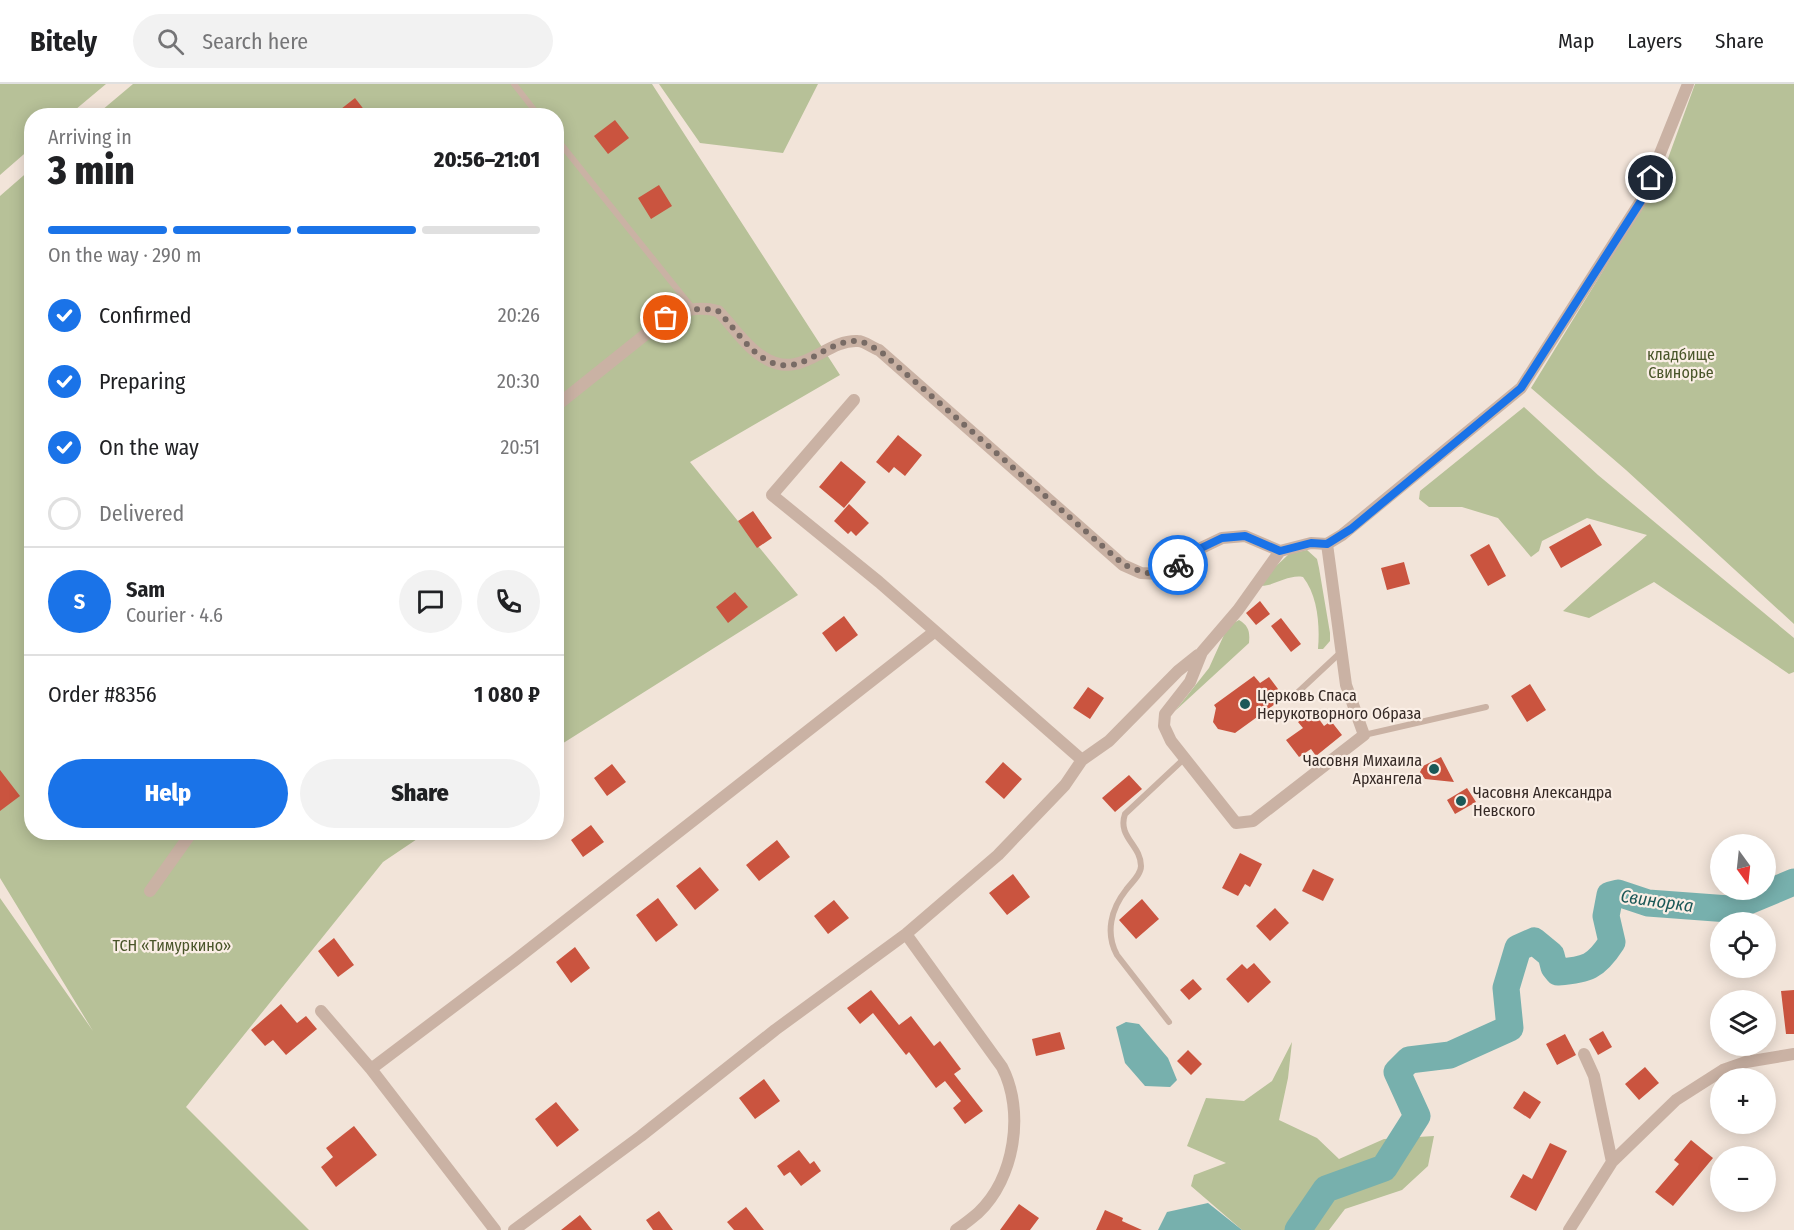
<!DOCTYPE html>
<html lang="en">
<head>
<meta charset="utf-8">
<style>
	body { margin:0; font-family:"Fira Sans Condensed",sans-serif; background:#f2f2f2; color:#202124; height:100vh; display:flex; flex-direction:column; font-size:22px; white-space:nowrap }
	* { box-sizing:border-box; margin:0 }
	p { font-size:20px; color:#757577 }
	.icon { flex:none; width:33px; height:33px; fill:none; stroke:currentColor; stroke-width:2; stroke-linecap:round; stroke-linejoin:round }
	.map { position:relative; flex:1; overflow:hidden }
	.side { position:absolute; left:24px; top:24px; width:540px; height:732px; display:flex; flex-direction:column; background:#fff; border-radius:24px; box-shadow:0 3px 15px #0003 }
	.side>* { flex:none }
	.needle { width:39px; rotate:165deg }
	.controls { position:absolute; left:1710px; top:750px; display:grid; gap:12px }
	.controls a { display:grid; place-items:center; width:66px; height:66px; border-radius:50%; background:#fff; box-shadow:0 3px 15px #0003; font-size:30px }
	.pin { position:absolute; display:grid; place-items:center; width:51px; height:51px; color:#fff; margin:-26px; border:3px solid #fff; border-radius:50%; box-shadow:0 2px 6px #0007 }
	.courier { position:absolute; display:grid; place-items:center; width:60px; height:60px; margin:-30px; border:4px solid #1a73e8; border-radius:50%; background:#fff; color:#222; box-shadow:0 2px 8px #0007 }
	.head em { font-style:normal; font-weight:800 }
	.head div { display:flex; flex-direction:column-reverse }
	.head { display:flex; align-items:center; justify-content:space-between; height:102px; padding:0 24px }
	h1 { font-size:39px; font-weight:800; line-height:45px }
	.bar { display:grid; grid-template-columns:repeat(4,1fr); gap:9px 6px; align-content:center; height:72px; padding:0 24px }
	.bar i { height:8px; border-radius:4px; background:#e0e0e0 }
	.bar .selected { background:#1a73e8 }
	.bar p { grid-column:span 4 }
	.line { display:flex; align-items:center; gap:15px; padding:0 24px; border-top:2px solid #e0e0e0 }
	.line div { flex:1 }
	.round { display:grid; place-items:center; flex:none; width:63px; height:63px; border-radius:32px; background:#f2f2f2 }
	ol { padding:0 24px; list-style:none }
	li { display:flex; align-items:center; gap:18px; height:66px }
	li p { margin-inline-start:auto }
	li .icon { padding:6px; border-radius:50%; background:#1a73e8; color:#fff; stroke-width:4 }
	li:last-child { color:#757577 }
	li i { width:33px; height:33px; border:3px solid #e0e0e0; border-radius:50% }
	.primary-button { display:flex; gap:12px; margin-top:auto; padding:12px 24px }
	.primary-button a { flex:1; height:69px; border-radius:36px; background:#1a73e8; color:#fff; font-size:24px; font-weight:800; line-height:69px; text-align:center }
	.primary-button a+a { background:#f2f2f2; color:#202124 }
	header { display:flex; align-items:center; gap:36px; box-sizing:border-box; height:84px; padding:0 30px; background:#fff; border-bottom:2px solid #e0e0e0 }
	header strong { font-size:28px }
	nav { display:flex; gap:33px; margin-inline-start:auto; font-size:21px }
	.search { width:420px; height:54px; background:#f2f2f2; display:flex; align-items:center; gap:15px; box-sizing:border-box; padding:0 21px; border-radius:33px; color:#757577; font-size:22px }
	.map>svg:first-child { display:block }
	.green { fill:#b7c198 }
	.water { fill:#77b0ad }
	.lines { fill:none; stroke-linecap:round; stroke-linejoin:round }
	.river { stroke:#77b0ad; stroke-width:27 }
	.building { fill:#ca543f }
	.lane { stroke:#cab2a4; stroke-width:6 }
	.street { stroke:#cab2a4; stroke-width:12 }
	.done { stroke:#786b65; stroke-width:6; stroke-dasharray:0 10.8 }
	.route { stroke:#1a73e8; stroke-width:8 }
	.poi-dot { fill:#1b5857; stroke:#faeee5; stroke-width:2 }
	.labels { text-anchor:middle; stroke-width:4.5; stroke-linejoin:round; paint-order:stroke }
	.park-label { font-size:16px; fill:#495529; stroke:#faeee5 }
	.poi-label { font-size:16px; fill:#362a26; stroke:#faeee5; text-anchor:start }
	.water-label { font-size:18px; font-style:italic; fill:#1b5857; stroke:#faeee5 }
</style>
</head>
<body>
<header>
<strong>Bitely</strong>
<div class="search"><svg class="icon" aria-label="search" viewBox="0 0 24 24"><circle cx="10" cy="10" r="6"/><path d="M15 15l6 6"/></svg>Search here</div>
<nav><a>Map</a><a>Layers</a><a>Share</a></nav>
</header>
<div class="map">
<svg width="1794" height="1146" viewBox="0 0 1794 1146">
	<rect width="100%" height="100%" fill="#f2e4d9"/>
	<!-- green -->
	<path class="green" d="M0,0H106L69,31L32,32L31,64L0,91Z
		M133,0H652L840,291L690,378L798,511L557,663L556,32H95Z
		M659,0H818L783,69L700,59Z
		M1695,0H1794V540L1626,386L1531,304L1662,91Z
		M31,85L32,748L426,749L383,778L186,1023L309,1146H0V814L93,947L0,794V112Z
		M1524,323L1598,391L1794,554V588L1789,590L1654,498L1589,534L1563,527L1647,451L1587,434L1542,457L1539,467L1531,473L1498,434L1462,423H1429L1419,415L1420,407Z
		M1307,466L1317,475L1319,484L1330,549V557L1323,565H1318C1320,542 1318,512 1303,493C1286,490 1272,505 1256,501L1289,470Z
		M1239,536C1249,542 1250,548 1249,559L1175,627L1209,584L1228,542Z
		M1292,958L1288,994L1279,1036L1317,1054L1339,1075L1384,1055L1434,1052L1428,1082L1402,1106L1345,1125L1329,1146H1242L1191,1102L1194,1091L1226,1079L1187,1062L1206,1014L1244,1017L1272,997Z"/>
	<!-- water -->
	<path class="water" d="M1126,938L1139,940L1168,974L1177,996L1170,1003L1145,1002L1125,979L1116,943Z
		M1208,1119L1242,1146H1158L1167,1128Z"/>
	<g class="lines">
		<!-- river -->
		<path class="river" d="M1298,1146L1326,1105L1384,1084L1417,1032L1397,988L1409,976L1450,971L1510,944L1506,904L1518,864L1534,857L1551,871L1554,883L1558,888C1587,886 1596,883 1612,858L1606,832L1610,811L1618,809L1648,819L1729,825L1794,798"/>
	</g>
	<!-- building -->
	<path class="building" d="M355,14L369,32H346L341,25Z
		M615,36L629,54L608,70L594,52Z
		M659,101L672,122L651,135L638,114Z
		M898,351L922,371L905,392L894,383L889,389L876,378Z
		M841,377L866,398L844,424L819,403Z
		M849,420L869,439L856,452L851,447L848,450L834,437Z
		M753,427L772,454L757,464L738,437Z
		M1590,440L1602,461L1561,484L1549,463Z
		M1489,460L1506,492L1488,502L1470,471Z
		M1404,478L1410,500L1387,506L1381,484Z
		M735,508L748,523L728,539L716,523Z
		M1260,517L1270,530L1256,541L1246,529Z
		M844,532L858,551L836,568L822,549Z
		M1281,534L1301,560L1291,568L1271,542Z
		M1254,592L1260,599L1269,593L1278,605L1269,612L1275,620L1235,649L1218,645L1213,638L1216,624L1214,621Z
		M1530,600L1546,626L1527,638L1511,612Z
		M1088,603L1104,614L1090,635L1073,624Z
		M1313,627L1324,642L1331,637L1342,651L1316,672L1311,665L1299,673L1286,656L1303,644L1298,638Z
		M1441,673L1454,698L1425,695L1420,688L1423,682Z
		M1003,678L1022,695L1004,715L985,698Z
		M612,680L626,698L607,712L594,694Z
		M0,686L20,712L0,727Z
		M1129,691L1142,705L1115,728L1102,714Z
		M1467,704L1476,718L1455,730L1447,716Z
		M591,741L604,758L583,773L571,756Z
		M777,756L790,773L759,797L746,781Z
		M1240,769L1262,780L1250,803L1245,800L1238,812L1222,804Z
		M700,783L719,806L695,826L676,802Z
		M1313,785L1334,795L1323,817L1302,807Z
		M1013,790L1030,813L1007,831L989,809Z
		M658,814L678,841L656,858L636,831Z
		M1142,815L1159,835L1136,855L1119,836Z
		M834,816L849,834L828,850L814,832Z
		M1275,824L1289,839L1270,857L1256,842Z
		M334,854L354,881L338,893L318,867Z
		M575,863L590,884L571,899L556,878Z
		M1254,879L1271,898L1248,919L1226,895L1242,880L1247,885Z
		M1193,895L1202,905L1189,916L1180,906Z
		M871,906L899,941L911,932L934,962L940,957L961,985L954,990L983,1027L965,1040L953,1024L961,1017L945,997L936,1004L909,968L906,971L873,929L860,940L847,924Z
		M1794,906V950H1786L1781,907Z
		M281,920L297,939L306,932L317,945L286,971L273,956L265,962L251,946Z
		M1603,947L1612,963L1598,971L1589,955Z
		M1060,948L1065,965L1036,972L1032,955Z
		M1565,950L1576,971L1557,981L1546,960Z
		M1188,966L1202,980L1191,991L1177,977Z
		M1645,983L1659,999L1639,1016L1625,1000Z
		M764,995L780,1017L755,1035L739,1014Z
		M1524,1007L1541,1018L1530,1035L1513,1024Z
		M556,1018L579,1046L557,1063L535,1035Z
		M354,1042L377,1071L336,1103L321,1083L333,1073L326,1064Z
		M1691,1056L1713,1074L1673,1122L1655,1108L1679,1080L1674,1076Z
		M1550,1059L1567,1067L1536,1127L1510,1113L1523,1090L1532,1095Z
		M799,1066L810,1080L814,1077L821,1087L801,1102L790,1088L784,1092L777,1082Z
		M1019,1120L1039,1134L1030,1146H1000Z
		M746,1123L764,1146H734L727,1138Z
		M1105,1126L1123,1134L1122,1137L1142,1146H1096Z
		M659,1127L673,1146H653L646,1136Z
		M580,1131L592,1146H561Z"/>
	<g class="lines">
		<!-- lane -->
		<path class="lane" d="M514,0L539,32
			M556,54L694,226
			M1296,610L1341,568
			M1364,651L1486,623
			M1169,938L1117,871C1105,849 1111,825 1126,806C1131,799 1141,791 1141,782C1141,761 1117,753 1125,730L1186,673"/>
		<!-- street -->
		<path class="street" d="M854,316L772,411L879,498L1082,676
			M556,322L666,234C683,226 699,222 718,227C732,241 746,263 763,273C802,298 824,255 858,257C864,257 873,264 879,266L1123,481L1141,489L1159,490L1173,486L1197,466L1222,454L1245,452L1280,467
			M1327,460L1346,601L1364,651L1253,737L1236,739L1171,657L1164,642L1165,630L1190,598L1202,568L1238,526L1280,467L1311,459L1327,460L1342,451L1521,304L1641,117L1688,0
			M150,807L192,748
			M906,850L1002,983C1025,1027 1015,1094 978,1129C971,1135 963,1141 956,1146
			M321,927L371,985L495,1146
			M1584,970L1594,992L1612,1078
			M371,985L514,877L934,548
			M514,1146L641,1052L775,946L906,850L998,771L1065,701L1082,676L1109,657L1178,587L1198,571
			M1569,1146L1612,1078L1676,1016L1723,986L1746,978L1794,970"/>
	</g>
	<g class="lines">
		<!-- done -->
		<path class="done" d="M666,234C683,227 699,222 718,227C732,241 746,263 763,274C801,298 823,255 858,257C864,257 873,264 879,266L1123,480C1140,488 1163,497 1178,481"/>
		<!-- route -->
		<path class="route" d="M1178,481L1197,466L1222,454L1245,452L1280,467L1311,459L1327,460L1351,445L1521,304L1641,117L1651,94"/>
	</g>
	<!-- markers -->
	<g class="poi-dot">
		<circle cx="1245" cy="620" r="6"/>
		<circle cx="1434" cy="685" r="6"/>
		<circle cx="1461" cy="717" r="6"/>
	</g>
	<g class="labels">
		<!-- park labels -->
		<g class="park-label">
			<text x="1681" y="276">кладбище<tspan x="1681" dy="18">Свинорье</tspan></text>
			<text x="172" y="867">ТСН «Тимуркино»</text>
		</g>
		<!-- poi labels -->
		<g class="poi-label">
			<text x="1257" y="617">Церковь Спаса<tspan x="1257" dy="18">Нерукотворного Образа</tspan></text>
			<text x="1422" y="682" text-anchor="end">Часовня Михаила<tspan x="1422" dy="18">Архангела</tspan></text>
			<text x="1473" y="714">Часовня Александра<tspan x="1473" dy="18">Невского</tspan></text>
		</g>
		<!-- water labels -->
		<g class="water-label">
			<text transform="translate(1657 817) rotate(8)" y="6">Свинорка</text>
		</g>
	</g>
</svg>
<div class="controls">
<a><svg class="needle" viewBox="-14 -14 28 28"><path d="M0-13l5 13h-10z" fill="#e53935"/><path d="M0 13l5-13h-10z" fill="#757577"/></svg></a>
<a><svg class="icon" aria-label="locate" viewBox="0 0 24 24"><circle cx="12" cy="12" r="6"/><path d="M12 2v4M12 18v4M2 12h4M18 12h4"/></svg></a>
<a><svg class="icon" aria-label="layers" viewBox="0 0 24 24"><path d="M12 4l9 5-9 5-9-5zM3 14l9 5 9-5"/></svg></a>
<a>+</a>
<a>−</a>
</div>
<div class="pin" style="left:666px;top:234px;background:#ea580c"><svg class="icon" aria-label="bag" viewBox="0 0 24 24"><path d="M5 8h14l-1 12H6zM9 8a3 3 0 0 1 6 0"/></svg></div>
<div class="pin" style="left:1651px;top:94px;background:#1f2937"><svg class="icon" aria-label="home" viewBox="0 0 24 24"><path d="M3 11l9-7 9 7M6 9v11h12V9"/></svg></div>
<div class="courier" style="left:1178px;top:481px"><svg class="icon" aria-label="bike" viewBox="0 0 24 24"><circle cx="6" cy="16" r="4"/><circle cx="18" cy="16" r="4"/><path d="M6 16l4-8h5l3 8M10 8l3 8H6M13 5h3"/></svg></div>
<section class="side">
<div class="head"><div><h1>3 min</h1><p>Arriving in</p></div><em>20:56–21:01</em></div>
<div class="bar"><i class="selected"></i><i class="selected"></i><i class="selected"></i><i></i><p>On the way · 290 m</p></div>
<ol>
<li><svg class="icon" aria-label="check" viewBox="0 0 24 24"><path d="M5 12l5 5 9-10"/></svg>Confirmed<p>20:26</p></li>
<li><svg class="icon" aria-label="check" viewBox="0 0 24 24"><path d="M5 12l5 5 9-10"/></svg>Preparing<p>20:30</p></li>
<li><svg class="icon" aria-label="check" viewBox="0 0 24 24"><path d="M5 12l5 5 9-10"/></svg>On the way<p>20:51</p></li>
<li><i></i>Delivered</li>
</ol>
<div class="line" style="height:108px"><b class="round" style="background:#1a73e8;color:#fff">S</b><div><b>Sam</b><p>Courier · 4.6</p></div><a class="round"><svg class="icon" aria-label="chat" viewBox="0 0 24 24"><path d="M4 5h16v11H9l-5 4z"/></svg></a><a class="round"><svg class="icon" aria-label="phone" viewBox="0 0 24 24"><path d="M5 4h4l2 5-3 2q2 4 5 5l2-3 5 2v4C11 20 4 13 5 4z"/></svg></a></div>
<div class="line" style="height:78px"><div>Order #8356</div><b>1 080 ₽</b></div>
<div class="primary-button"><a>Help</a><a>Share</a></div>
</section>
</div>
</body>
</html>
